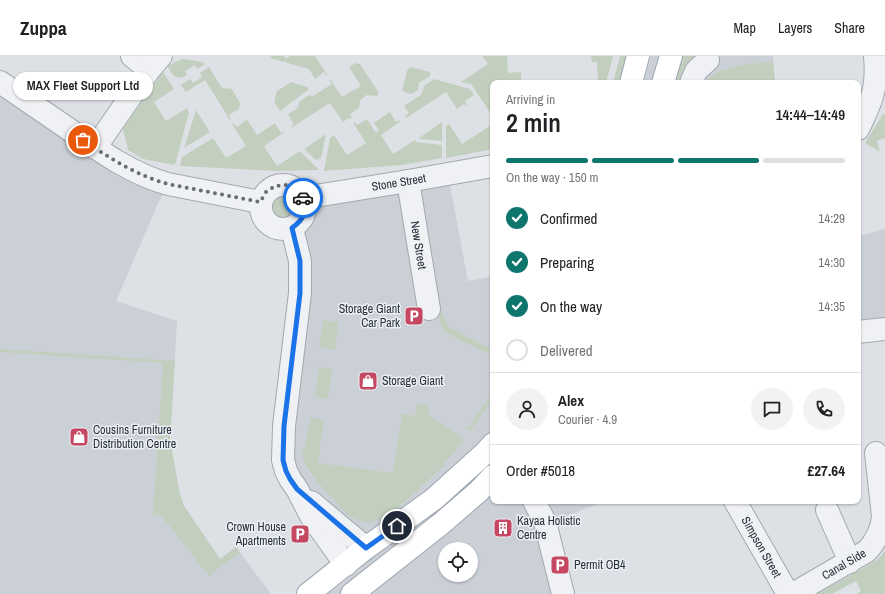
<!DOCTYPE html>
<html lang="en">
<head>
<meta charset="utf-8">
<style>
	body { margin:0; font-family:"Archivo Narrow",sans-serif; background:#f2f2f2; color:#202124; height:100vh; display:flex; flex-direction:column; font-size:15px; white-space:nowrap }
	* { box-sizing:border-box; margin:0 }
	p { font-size:13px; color:#757577 }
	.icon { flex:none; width:22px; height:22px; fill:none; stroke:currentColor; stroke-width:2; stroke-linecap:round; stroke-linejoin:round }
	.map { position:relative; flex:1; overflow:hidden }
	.sheet { position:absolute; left:490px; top:24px; width:371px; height:424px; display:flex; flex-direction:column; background:#fff; border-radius:8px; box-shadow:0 1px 3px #0004 }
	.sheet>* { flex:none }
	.buttons { position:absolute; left:438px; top:486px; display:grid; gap:8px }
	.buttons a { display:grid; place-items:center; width:40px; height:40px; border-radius:50%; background:#fff; box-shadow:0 1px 3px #0004; font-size:20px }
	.pin { position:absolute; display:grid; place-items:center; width:34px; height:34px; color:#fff; margin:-17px; border:2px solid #fff; border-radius:50%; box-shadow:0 1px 4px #0007 }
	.courier { position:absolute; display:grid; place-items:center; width:40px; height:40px; margin:-20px; border:3px solid #1a73e8; border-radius:50%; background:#fff; color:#222; box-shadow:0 1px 5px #0007 }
	.bubble { position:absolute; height:28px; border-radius:14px; background:#fff; box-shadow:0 1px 3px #0004; font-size:13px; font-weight:600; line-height:28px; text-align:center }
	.summary em { font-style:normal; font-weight:600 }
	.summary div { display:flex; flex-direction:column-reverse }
	.summary { display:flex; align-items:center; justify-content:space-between; height:68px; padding:0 16px }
	h1 { font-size:26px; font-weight:600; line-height:30px }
	.bar { display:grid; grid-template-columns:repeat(4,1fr); gap:6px 4px; align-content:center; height:48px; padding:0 16px }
	.bar i { height:5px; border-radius:3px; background:#e0e0e0 }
	.bar .current { background:#0f766e }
	.bar p { grid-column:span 4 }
	.line { display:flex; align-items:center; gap:10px; padding:0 16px; border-top:1px solid #e0e0e0 }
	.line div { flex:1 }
	.round { display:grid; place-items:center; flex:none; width:42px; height:42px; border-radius:21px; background:#f2f2f2 }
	ol { padding:0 16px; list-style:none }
	li { display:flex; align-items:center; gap:12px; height:44px }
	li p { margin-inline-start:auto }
	li .icon { padding:4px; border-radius:50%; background:#0f766e; color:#fff; stroke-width:4 }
	li:last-child { color:#757577 }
	li i { width:22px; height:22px; border:2px solid #e0e0e0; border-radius:50% }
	header { display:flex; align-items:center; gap:24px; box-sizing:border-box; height:56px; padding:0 20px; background:#fff; border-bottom:1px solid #e0e0e0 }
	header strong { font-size:19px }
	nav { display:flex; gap:22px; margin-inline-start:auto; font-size:14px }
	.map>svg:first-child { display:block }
	.built { fill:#cbd0d7; fill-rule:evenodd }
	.green { fill:#c3cfbe }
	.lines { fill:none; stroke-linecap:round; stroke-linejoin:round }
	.minor-casing { stroke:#a3a8af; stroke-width:24 }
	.major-casing { stroke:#9da6b1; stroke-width:24 }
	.minor { stroke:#eff1f4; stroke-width:22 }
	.major { stroke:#fff; stroke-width:22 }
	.done { stroke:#676e77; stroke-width:4; stroke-dasharray:0 7.2 }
	.route { stroke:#1a73e8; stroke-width:5 }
	.labels { text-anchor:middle; stroke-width:3; stroke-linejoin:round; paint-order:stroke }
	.street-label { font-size:12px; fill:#27303b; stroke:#eceff4 }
	.poi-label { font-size:12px; fill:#27303b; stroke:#eceff4; text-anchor:start }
</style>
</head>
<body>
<header>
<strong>Zuppa</strong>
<nav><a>Map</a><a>Layers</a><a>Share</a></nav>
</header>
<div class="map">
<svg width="885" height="538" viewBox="0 0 885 538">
	<rect width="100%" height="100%" fill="#dde1e6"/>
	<!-- built -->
	<path class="built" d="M651,0H773L775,27H643Z
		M0,26L168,128L157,150L116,245L177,265L170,384L180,439L184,450L220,503L236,491L271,538H0Z
		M448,118L468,225L493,220V445H604L546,469L563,538H328L362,512L297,433L284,370L292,172L301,165L305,153L303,142ZM445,493H471V519H445Z
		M885,173V273L858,276V180Z"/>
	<!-- green -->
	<path class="green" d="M271,0H284L286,3L290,0H315L328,20H327L324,16L315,23L309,13L270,2Z
		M482,0H507L508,17L521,16V27H493V61L471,28L461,26L488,8Z
		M591,0H613L606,27H598L597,6H592Z
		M620,0H627L620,27H613Z
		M680,0H696L684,27H672Z
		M184,3L202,6L205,8L197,13L195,9L185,15L187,19L181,22L174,20L167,10L180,4Z
		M773,5L775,27H705C715,9 754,8 773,5Z
		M356,7L360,8L379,37L377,40L367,39L360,44L359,52L350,58L352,62L350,63L349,62L343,66L330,47L291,72V71L294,68L288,58L298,52L299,46L309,39L313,40L332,28L329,24L330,23L342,41L361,30L349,11Z
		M209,11L222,32L232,33L240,47L239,53L229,59L231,63L230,64L205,24L186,36L181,29L190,23L193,27L202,21L200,17Z
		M410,11L430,16V20L419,27L418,34L411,38L402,35L407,15Z
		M163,16L174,33L154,46L166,65L187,52L189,56L175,109L143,103L128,94L123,73Z
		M434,23L470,33L474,39L465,45L467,49L466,50L464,48L457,53L446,36L406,62L405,60L409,57L404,50L422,38L424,30Z
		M291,26L307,31L309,33L280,55L274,46L277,35Z
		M196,54L210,76L184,92Z
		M390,56L396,66L400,64L401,65L381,79L393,98L415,84L416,86L442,89V102L402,109L324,115L330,82L334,79L347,99L366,87L353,67L355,66L357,69L367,63L376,77L379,74L374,67Z
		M883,58H885V82L877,85L880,96L865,87Z
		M246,64L248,65L257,79L275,67L281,77L285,75H286L264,90L277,110L300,95L319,114L277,115L180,110L182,101L213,82L226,102L246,90L232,68L234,67L237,71Z
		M442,66V85L420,83L419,82Z
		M449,68L462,88L493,68V93L446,102V70Z
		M326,78L321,102L316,104L304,93Z
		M271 151a12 12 0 1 1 24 0a12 12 0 1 1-24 0Z
		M438,242C441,254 442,265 452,273L493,294V300L451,280L445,276L441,271L436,244Z
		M323,264L338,266L335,294L319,291Z
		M0,293L175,305L170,384L180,439L184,450L220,503L236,491L240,497L209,520L160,458L153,460L163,307L0,296Z
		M319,311L332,313L328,343L315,342Z
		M493,336V342L470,375L467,373Z
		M417,348L430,350L428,359L464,384L442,411L414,438L386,462L368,466L355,463L347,458L314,422L306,409L302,397L305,392L310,361L324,364L318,407L393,417L402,358L415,360Z
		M885,495V538H857L861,535L856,525L832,538H817L867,510L878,503Z"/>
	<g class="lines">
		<!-- minor casing -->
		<g class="minor-casing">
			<g id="minor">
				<path d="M132,0L149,14"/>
				<path d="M0,26C23,42 47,58 70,74C101,96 132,118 168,128L260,146"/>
				<path d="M691,27L696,15L708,4"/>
				<path d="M858,73C861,68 863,63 865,58C875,38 877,22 875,0"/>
				<path d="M95,92L149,14L161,0"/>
				<path id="s1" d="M408,125L429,253"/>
				<circle cx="283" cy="151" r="22"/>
				<path id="s2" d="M303,142L408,125L493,110"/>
				<path d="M292,172L300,205V237L284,370L283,404L286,415L290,423L297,433L311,460L346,509"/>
				<path d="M858,276L885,273"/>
				<path d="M534,445L545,466L563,538"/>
				<path id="s3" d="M735,445L788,538"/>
				<path d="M311,446L366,492"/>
				<path d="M827,454L850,506"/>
				<path id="s4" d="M793,538L867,495C876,485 882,474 883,460L876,397"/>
			</g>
		</g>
		<!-- major casing -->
		<g class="major-casing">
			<path id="major" d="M631,27L638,0
				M663,27L671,0
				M308,538L366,492L434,443L485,397L493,388
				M352,538L442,467L479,435L493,420"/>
		</g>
		<!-- minor -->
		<use href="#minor" class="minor"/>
		<!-- major -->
		<use href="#major" class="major"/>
	</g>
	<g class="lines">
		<!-- done -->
		<path class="done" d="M83,84C109,102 138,120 168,128L260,146L266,136L275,130L286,129L296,133L303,142"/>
		<!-- route -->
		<path class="route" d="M303,142C306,158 305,162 292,172L300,205V237L284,370L283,404L286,415L290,423L297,433L366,492L397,470"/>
	</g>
	<!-- icons -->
	<defs>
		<g id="parking-square" transform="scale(1)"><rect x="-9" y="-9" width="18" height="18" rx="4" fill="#c54761" stroke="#eceff4"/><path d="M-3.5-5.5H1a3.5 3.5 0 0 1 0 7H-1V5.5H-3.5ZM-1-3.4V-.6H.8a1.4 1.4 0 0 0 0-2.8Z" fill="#fff"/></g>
		<g id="shop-square" transform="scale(1)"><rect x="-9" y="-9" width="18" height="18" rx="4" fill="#c54761" stroke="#eceff4"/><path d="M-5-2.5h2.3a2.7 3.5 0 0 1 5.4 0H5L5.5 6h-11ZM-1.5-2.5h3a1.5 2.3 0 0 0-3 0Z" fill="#fff"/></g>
		<g id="building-square" transform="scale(1)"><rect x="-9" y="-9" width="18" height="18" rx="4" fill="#c54761" stroke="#eceff4"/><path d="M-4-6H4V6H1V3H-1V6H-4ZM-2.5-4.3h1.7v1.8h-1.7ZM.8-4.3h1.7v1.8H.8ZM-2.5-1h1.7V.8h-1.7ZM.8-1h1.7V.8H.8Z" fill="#fff"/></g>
	</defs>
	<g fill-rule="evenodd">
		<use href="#parking-square" x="414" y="260"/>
		<use href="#shop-square" x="368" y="325"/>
		<use href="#shop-square" x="79" y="381"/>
		<use href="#building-square" x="503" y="472"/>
		<use href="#parking-square" x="300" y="478"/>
		<use href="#parking-square" x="560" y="509"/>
	</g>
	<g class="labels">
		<!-- street labels -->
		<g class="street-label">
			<text dy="4" stroke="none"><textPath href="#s2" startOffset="97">Stone Street</textPath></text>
			<text dy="4" stroke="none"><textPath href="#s1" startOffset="65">New Street</textPath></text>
			<text dy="4" stroke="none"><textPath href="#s3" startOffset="53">Simpson Street</textPath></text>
			<text dy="4" stroke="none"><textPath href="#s4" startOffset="59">Canal Side</textPath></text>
		</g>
		<!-- poi labels -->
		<g class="poi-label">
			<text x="400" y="257" text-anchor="end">Storage Giant<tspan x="400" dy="14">Car Park</tspan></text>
			<text x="382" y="329">Storage Giant</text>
			<text x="93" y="378">Cousins Furniture<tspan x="93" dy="14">Distribution Centre</tspan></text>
			<text x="517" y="469">Kayaa Holistic<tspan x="517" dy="14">Centre</tspan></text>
			<text x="286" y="475" text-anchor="end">Crown House<tspan x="286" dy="14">Apartments</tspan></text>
			<text x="574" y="513">Permit OB4</text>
		</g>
	</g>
</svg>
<div class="buttons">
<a><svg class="icon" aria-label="locate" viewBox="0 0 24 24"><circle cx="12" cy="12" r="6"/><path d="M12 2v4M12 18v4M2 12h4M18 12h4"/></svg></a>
</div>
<div class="pin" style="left:83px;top:84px;background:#ea580c"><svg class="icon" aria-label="bag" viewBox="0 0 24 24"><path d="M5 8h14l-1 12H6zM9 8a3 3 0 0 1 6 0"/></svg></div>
<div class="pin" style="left:397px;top:470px;background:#1f2937"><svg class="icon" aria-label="home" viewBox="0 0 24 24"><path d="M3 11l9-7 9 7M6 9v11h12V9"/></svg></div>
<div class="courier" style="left:303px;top:142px"><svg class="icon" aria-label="car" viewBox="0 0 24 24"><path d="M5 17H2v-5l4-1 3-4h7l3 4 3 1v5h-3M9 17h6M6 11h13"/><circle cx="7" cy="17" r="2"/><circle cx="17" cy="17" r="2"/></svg></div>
<div class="bubble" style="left:13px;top:16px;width:140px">MAX Fleet Support Ltd</div>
<section class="sheet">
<div class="summary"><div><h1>2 min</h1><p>Arriving in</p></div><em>14:44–14:49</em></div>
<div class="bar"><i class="current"></i><i class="current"></i><i class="current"></i><i></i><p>On the way · 150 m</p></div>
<ol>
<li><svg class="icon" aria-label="check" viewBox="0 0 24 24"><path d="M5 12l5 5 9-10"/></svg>Confirmed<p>14:29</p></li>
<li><svg class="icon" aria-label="check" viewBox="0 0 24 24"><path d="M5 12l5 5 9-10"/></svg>Preparing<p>14:30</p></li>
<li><svg class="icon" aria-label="check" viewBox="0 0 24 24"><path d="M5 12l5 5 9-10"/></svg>On the way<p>14:35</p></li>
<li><i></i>Delivered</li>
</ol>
<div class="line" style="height:72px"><a class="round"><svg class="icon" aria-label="person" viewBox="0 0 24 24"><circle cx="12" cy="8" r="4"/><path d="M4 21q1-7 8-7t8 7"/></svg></a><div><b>Alex</b><p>Courier · 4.9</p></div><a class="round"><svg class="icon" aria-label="chat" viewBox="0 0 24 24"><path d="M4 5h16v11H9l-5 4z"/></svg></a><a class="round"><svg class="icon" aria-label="phone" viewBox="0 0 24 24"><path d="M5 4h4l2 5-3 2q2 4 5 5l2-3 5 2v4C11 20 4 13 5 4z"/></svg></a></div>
<div class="line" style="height:52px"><div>Order #5018</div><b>£27.64</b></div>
</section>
</div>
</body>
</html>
